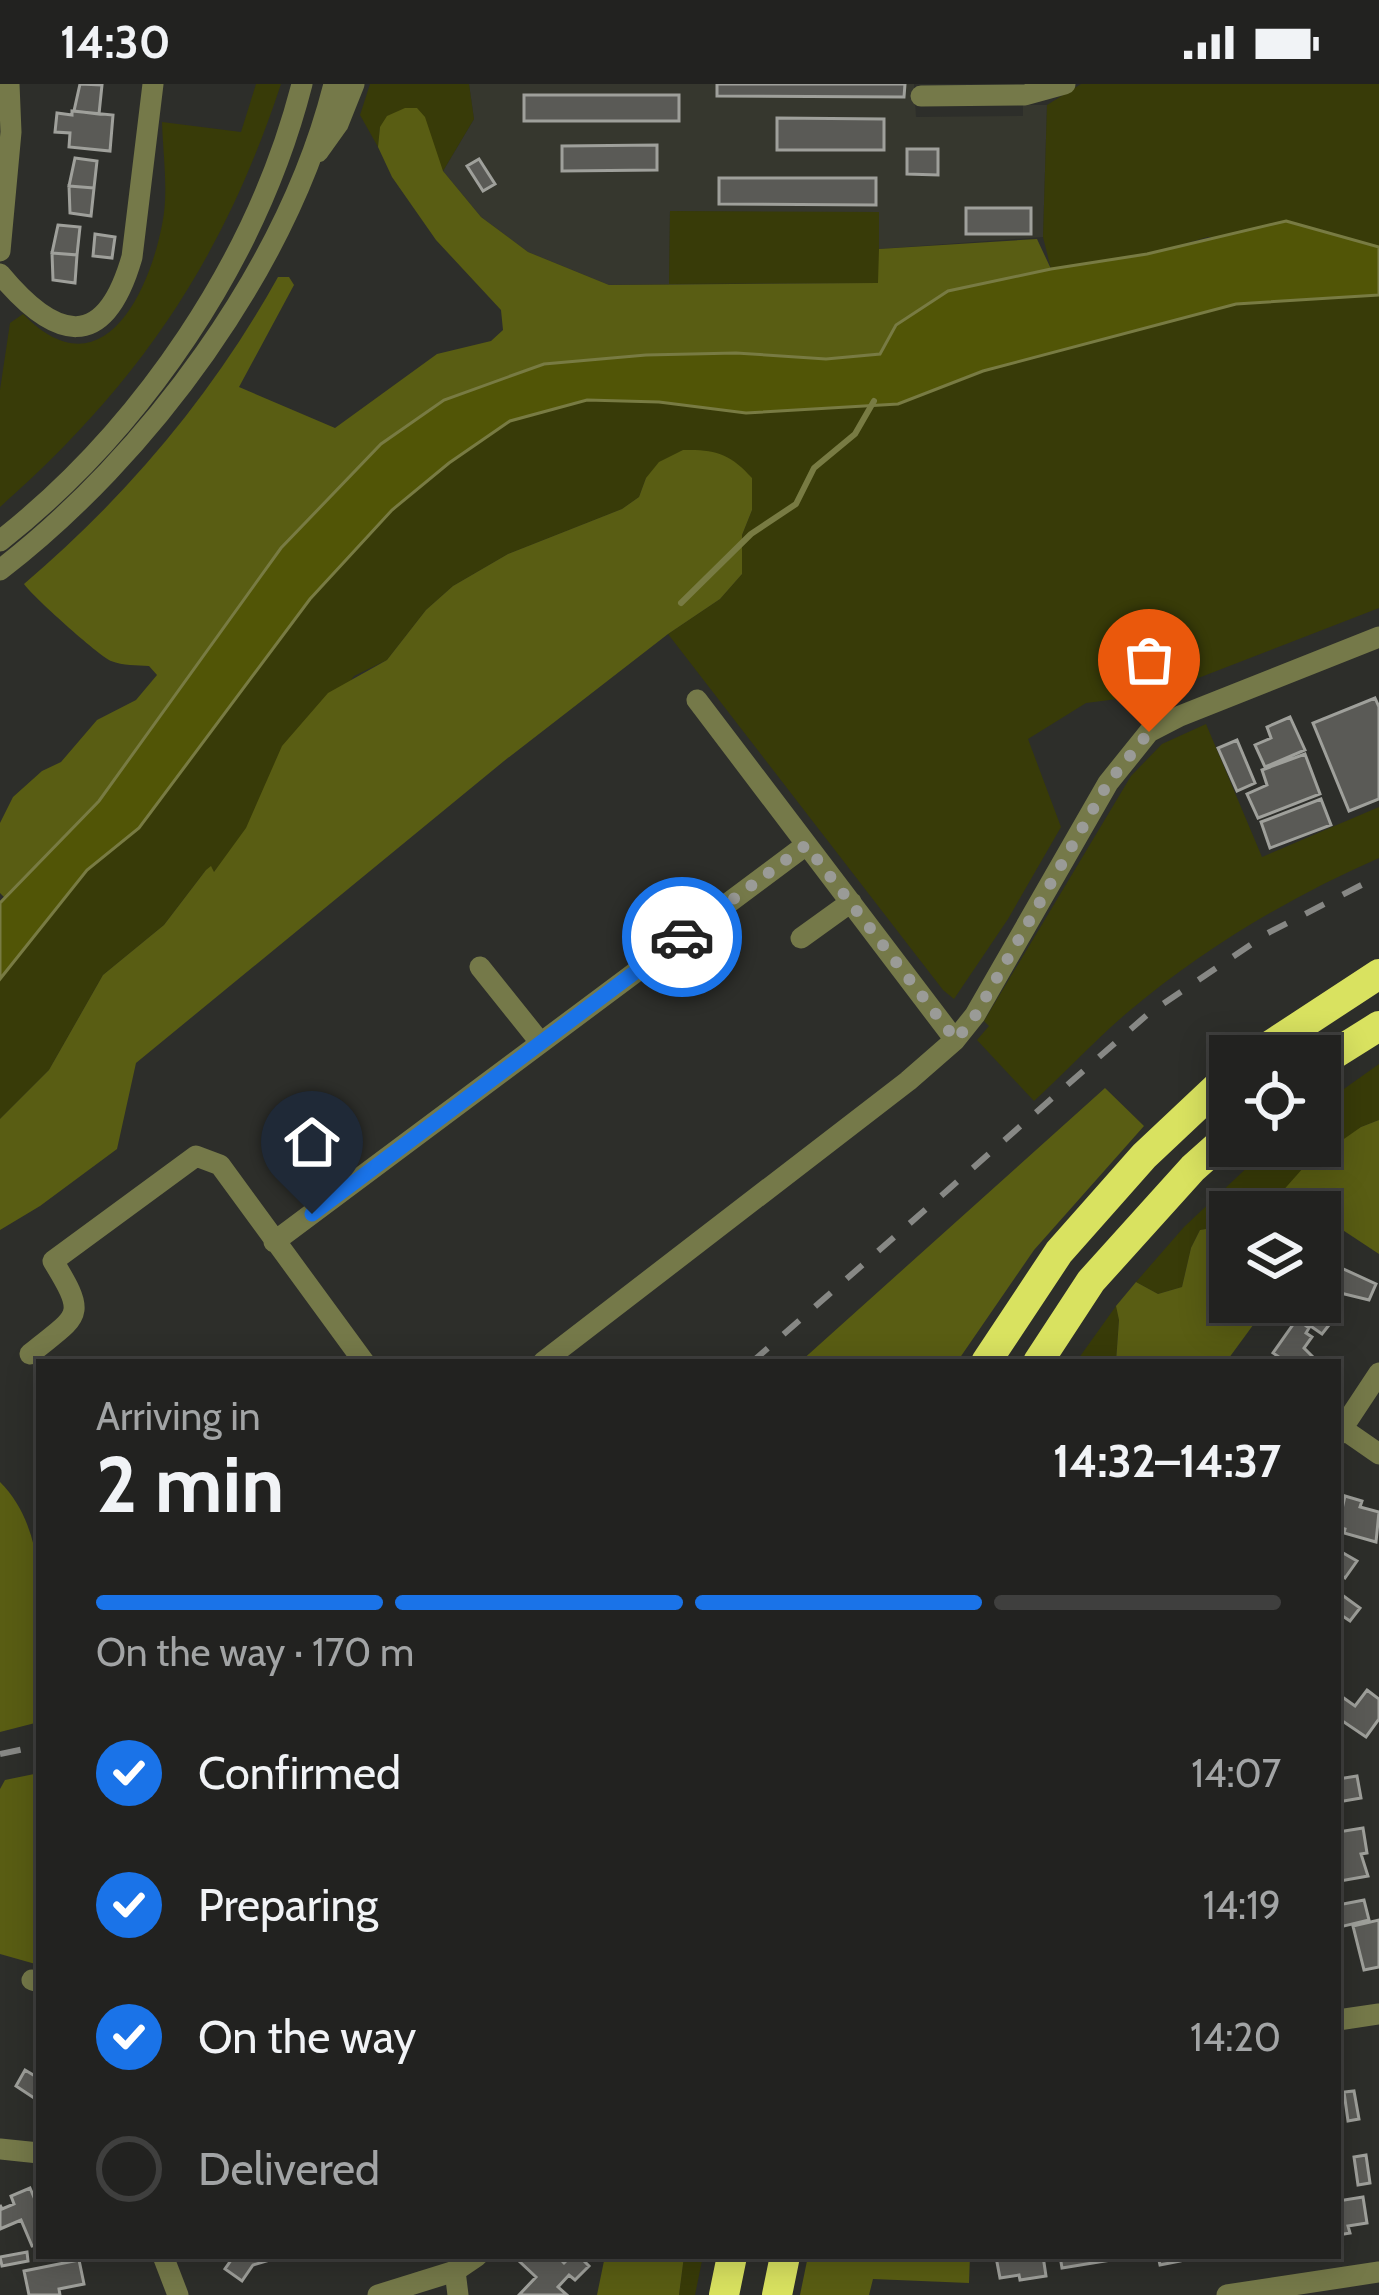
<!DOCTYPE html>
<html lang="en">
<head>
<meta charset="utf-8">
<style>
	body { margin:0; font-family:Cabin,sans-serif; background:#2e2f2d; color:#f1f3f6; height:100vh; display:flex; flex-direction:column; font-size:45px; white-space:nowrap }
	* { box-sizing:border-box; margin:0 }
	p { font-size:39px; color:#a2a4a5 }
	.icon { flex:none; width:66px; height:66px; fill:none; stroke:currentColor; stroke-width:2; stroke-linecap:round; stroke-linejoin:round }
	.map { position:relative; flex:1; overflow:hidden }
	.details { position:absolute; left:36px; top:1275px; width:1305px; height:900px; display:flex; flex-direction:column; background:#222220; border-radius:0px; box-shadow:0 6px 30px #0003,0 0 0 3px #3f3f3e }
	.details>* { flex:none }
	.tools { position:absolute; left:1209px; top:951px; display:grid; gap:24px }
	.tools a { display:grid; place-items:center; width:132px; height:132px; border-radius:0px; background:#222220; box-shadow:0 6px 30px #0003,0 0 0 3px #3f3f3e; font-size:60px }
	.pin { position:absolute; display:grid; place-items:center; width:102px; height:102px; color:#fff; margin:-123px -51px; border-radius:50% 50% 50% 0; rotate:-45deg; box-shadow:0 0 12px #0007 }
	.pin .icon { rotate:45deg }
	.courier { position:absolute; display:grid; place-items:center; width:120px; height:120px; margin:-60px; border:9px solid #1a73e8; border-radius:50%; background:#fff; color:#222; box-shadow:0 3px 15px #0007 }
	.overview em { font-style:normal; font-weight:700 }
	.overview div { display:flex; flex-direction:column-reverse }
	.overview { display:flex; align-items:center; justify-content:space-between; height:204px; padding:0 60px }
	h1 { font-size:78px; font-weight:700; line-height:90px }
	.bar { display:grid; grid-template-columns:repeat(4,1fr); gap:18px 12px; align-content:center; height:144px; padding:0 60px }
	.bar i { height:15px; border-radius:9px; background:#3f3f3e }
	.bar .selected { background:#1a73e8 }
	.bar p { grid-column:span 4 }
	ol { padding:0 60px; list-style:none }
	li { display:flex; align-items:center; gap:36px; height:132px }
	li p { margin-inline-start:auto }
	li .icon { padding:12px; border-radius:50%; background:#1a73e8; color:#fff; stroke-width:4 }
	li:last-child { color:#a2a4a5 }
	li i { width:66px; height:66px; border:6px solid #3f3f3e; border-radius:50% }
	.status { display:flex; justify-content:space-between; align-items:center; height:84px; padding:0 60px; background:#222220; direction:ltr }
	.status svg { height:33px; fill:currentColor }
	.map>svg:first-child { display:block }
	.built { fill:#36372e }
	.green { fill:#383b08 }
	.forest { fill:#595d13 }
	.water { fill:#515506; stroke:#787b43; stroke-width:3 }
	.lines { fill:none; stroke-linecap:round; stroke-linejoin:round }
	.stream { stroke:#787b43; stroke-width:6 }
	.building { fill:#5a5a56; stroke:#9fa09b; stroke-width:3 }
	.minor { stroke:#757949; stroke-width:21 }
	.highway { stroke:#d9e260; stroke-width:30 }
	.rail { stroke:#878885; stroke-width:6; stroke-dasharray:21 21; stroke-linecap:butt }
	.done { stroke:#9a9b97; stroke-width:12; stroke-dasharray:0 21.6 }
	.route { stroke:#1a73e8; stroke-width:15 }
</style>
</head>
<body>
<div class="status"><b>14:30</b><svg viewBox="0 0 49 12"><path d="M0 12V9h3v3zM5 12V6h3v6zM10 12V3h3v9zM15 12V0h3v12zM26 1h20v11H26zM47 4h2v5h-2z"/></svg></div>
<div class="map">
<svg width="1379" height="2211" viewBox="0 0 1379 2211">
	<rect width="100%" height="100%" fill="#2d2e2a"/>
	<!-- built -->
	<path class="built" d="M469,0H914L916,33L1023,32V21H1047L1043,153L879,165V129L670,127L669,200L609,201L528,168L481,133L443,87L474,35Z"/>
	<!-- green -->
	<path class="green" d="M256,0H281C223,176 139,300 0,423V306L10,239L23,230C100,309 148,213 162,141C169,109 163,71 162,38L241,48Z
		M370,0H469L474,35L443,87L433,63L380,43L378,63L360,31Z
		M1081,0H1379V163L1208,153L1148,170L1051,185L1043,153L1047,21Z
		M670,127L879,128V199L669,200Z
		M1379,211V524L1157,610L1086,619L1028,655L1061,743L1008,835L954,915L943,906L668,550L720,515L742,490V451L752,426V394H646L639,413L622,425L508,470L453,502L426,526L387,576L354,592L231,768L213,789L206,786L164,841L103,891L49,986L0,1035V895L87,786L139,744L309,515L392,426L449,379L510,337L587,316L898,320L983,287L1236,220Z
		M1206,640L1262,773L1379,723V774C1288,814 1204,864 1128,928C1095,956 1066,988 1034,1017L977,956L989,942L984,937L1131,692L1162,660Z
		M1379,980V1036L1361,1043L1264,1128H1230V1141L1200,1146L1191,1164L1182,1203L1158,1210L1136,1198L1184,1143L1270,1062H1320V1022Z
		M1116,1222L1119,1235L1116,1278H1076Z
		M684,2172H703L695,2211H679Z"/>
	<!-- forest -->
	<path class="forest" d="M405,24H417L425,33L443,87L481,133L528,168L609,201L878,199L879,165L1037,155L1051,185C983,200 916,203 880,270L826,275L736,269L646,271L544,280L381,360L281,464L99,717L5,814L0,809V739L13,713L42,687L61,678L97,636L136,616L157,591L149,582C137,581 123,582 111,577C98,571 32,512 24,500C127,412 212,312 278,193H289L294,201L239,303L335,344L437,270L491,257L503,246L501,226L436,156L392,93L378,63L380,43L387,32Z
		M683,366C715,365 731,370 752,394V426L742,451V490L720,515L668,550L504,677L136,979L117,1065L40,1122L0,1146V1035L49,986L103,891L164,841L206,786L211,782L214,788L246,744L282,662L328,609L387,576L426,526L453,502L508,470L622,425L639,413L646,394L659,378Z
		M1105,1004L1144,1042L1034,1166L957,1278H800Z
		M1379,1036V1170L1329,1137L1320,1149V1128H1264L1304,1083L1361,1043Z
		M1230,1141V1218H1270L1226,1278H1116L1119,1236L1116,1222L1136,1198L1158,1210L1182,1203L1191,1164L1200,1146Z
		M0,1398C57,1454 39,1564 39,1638L0,1648Z
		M39,1689V1881L0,1870V1705L5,1696Z
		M605,2172H684L679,2211H597Z
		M808,2172H970L969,2199L873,2195L869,2211H800Z"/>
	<!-- water -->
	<path class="water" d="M1286,137L1379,163V211L1236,220L983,287L898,320L746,329L659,318L587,316L510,337L449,379L392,426L310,515L139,744L87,786L0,895V819L99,717L281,464L381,360L444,316L544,280L646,271L736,269L826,275L880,270L896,241L948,207L1051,185L1147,170Z"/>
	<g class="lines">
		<!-- stream -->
		<path class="stream" d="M681,519L751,450L796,420L814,384L855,350L874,317"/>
	</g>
	<!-- building -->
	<path class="building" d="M80,0L102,1L99,30L74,27Z
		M717,0H905L904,13L717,12Z
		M524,11H679V37H524Z
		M72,27L113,31L110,67L69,63L70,49L55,48L57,29L72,31Z
		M777,34L884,35V66H777Z
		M657,61V86L562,87V62Z
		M907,65H938V91L907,90Z
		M75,74L97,77L94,104L69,102Z
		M479,75L495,100L483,107L467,82Z
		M719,94H876V121L719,120Z
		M69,102L94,104L91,132L70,129Z
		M966,124H1031V150H966Z
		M58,141L80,143L77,171L52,169Z
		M95,150L115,153L112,174L93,172Z
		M52,169L77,171L75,199L53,196Z
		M1375,614L1379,623V715L1349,727L1313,639Z
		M1290,633L1305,666L1265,683L1255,661L1271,654L1267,643Z
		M1237,656L1255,699L1237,707L1218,664Z
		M1305,670L1320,710L1258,734L1247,710L1267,701L1262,686Z
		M1321,715L1331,741L1270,764L1261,738Z
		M1324,1171L1339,1177L1337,1182L1376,1200L1369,1216L1320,1204V1175Z
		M1300,1221L1329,1241L1322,1250L1293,1230Z
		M1297,1235L1309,1244L1306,1249L1312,1253L1304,1264L1318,1278H1286L1273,1269Z
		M1345,1412L1362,1417L1360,1423L1379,1428L1376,1458L1344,1449L1345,1445L1338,1443Z
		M1338,1466L1357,1477L1345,1494L1338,1489Z
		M1338,1508L1360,1524L1350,1537L1338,1529Z
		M1367,1606L1379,1615V1635L1366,1653L1338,1634V1610L1355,1622Z
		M1357,1692L1361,1714L1338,1718V1695Z
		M1363,1744L1367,1769L1361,1770L1368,1792L1340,1797L1338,1748Z
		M1364,1816L1369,1836L1340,1843L1338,1821Z
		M1379,1836V1883L1364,1886L1353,1842Z
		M25,1986L35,1992L39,1986V2006L34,2014L16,2002Z
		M1354,2007L1359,2035L1348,2037L1344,2008Z
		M1366,2071L1370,2099L1358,2101L1354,2073Z
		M30,2104L39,2125V2160L32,2162L21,2136L0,2145V2121L2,2125L14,2120L11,2112Z
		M1363,2113L1367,2139L1348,2142L1350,2149L1338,2151V2117Z
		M27,2168L28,2177L2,2182L0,2173Z
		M283,2172L253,2181L242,2197L225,2185L234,2172Z
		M524,2172H557L564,2179L571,2172H579L589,2182L575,2196L569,2191L558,2203L567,2211H519L536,2193L519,2177Z
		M1043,2172L1046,2192L1020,2196L1019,2191L1000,2194L996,2173Z
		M1060,2172H1116L1117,2175L1062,2184Z
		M1158,2172H1179L1180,2177L1160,2181Z
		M79,2176L84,2200L59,2205L60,2211H29L24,2187Z"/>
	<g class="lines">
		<!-- minor -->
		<path class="minor" d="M921,12L1025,11L1065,0
			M318,68L338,40L354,0
			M0,167L11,48L9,0
			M0,190C55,256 104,270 132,173L153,0
			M0,457C142,345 257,176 302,0
			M0,486C148,372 288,183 334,0
			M697,616L955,956
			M801,854L851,818
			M480,883L540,958
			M274,1158L806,761
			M30,1270C79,1230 88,1234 53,1177L196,1072L220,1081L364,1278
			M543,1278L908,997L955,956L975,931L1108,699L1149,648L1180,632L1379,553
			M1343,1345L1379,1370
			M1338,1351L1379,1289
			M32,1896L39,1898
			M1338,1936L1379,1930
			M0,2065L39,2069
			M163,2172L178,2211
			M455,2187L458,2211
			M378,2211L455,2187L477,2172
			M1227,2211L1379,2188"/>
		<!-- highway -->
		<path class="highway" d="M1254,972L1379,890
			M1320,979L1379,942
			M986,1278L1059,1168L1144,1072L1230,991
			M1038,1278L1091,1197L1193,1084L1230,1051
			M724,2211L732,2172
			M777,2211L785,2172"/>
		<!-- rail -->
		<path class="rail" d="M752,1278L1148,930L1268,849L1379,792
			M0,1670L39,1662"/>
	</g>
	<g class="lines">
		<!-- done -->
		<path class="done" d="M682,853L806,761L956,956L975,932L1108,699L1149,648"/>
		<!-- route -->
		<path class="route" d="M312,1130L682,853"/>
	</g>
</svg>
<div class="tools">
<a><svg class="icon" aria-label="locate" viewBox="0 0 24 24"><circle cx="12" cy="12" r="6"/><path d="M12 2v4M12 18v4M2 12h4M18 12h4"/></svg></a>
<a><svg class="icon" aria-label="layers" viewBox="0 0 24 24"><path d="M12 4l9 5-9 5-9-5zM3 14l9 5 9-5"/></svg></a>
</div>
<div class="pin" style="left:1149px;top:648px;background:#ea580c"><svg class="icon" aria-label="bag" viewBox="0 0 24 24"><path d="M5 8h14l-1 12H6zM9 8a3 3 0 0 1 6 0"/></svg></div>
<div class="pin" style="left:312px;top:1130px;background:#1f2937"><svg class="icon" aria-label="home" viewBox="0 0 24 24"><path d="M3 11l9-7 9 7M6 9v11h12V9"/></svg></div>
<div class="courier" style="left:682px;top:853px"><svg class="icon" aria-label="car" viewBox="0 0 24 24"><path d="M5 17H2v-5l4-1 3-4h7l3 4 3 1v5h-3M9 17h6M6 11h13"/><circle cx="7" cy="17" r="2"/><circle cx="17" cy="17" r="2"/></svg></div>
<section class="details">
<div class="overview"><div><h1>2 min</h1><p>Arriving in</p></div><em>14:32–14:37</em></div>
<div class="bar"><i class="selected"></i><i class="selected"></i><i class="selected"></i><i></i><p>On the way · 170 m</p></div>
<ol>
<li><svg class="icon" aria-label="check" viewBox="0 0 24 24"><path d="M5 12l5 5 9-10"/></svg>Confirmed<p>14:07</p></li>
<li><svg class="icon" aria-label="check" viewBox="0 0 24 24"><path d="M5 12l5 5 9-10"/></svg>Preparing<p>14:19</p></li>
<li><svg class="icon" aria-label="check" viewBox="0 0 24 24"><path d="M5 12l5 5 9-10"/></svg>On the way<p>14:20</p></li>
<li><i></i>Delivered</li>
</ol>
</section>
</div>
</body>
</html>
